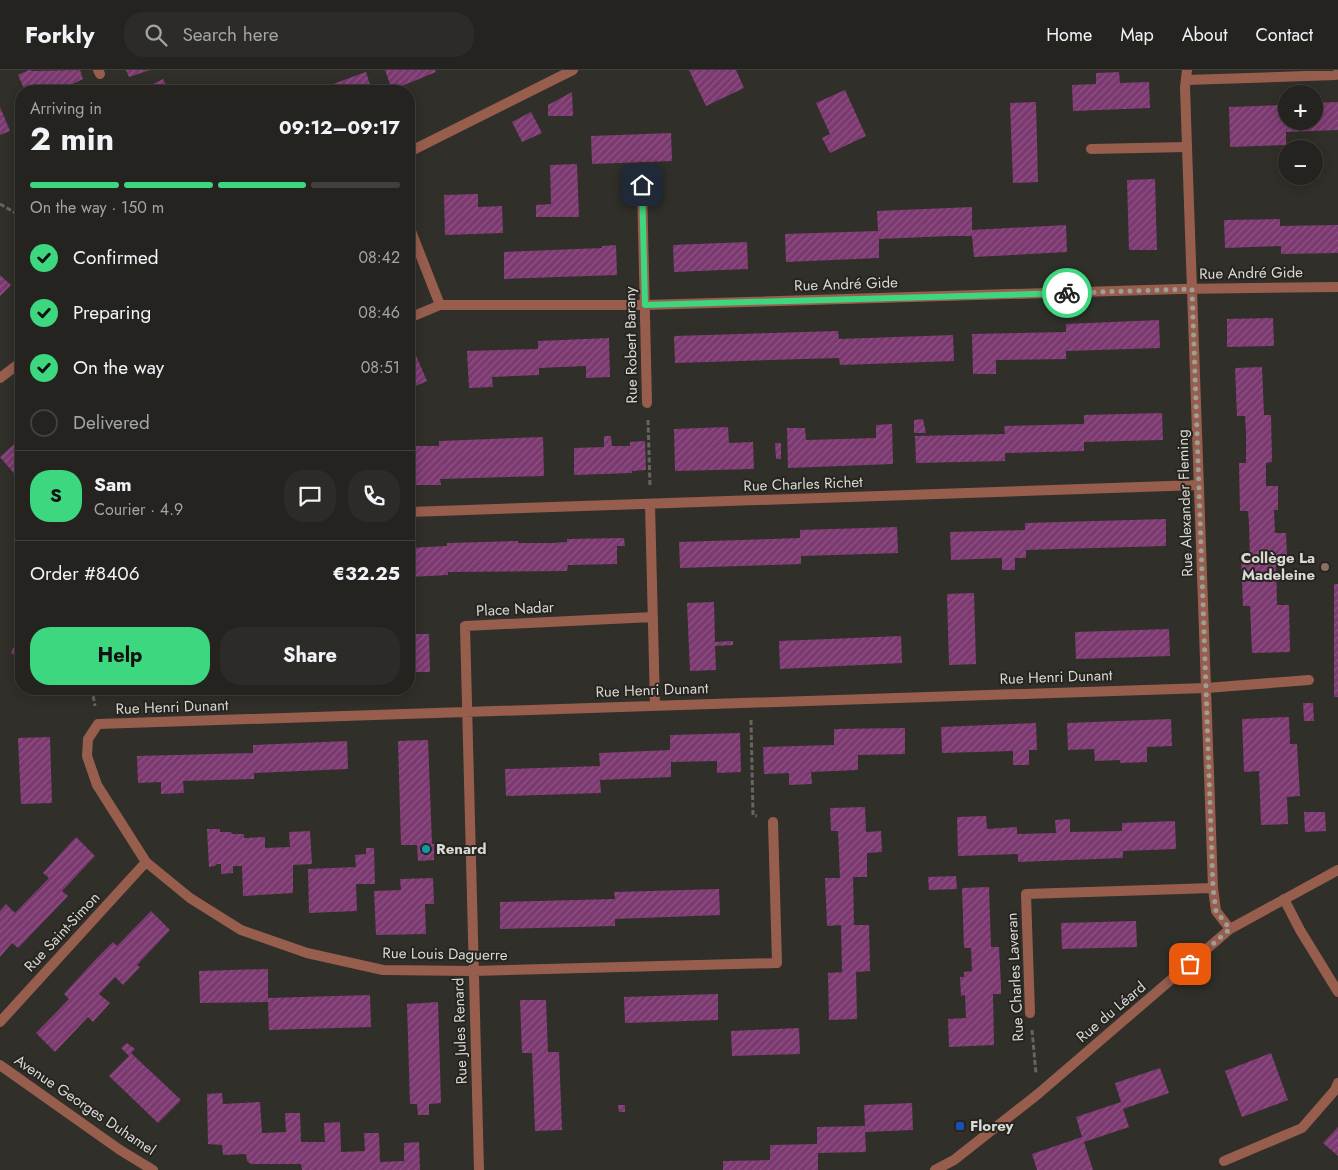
<!DOCTYPE html>
<html lang="en">
<head>
<meta charset="utf-8">
<style>
	body { margin:0; font-family:Jost,sans-serif; background:#2c2b28; color:#f1f3f6; height:100vh; display:flex; flex-direction:column; font-size:19px; white-space:nowrap }
	* { box-sizing:border-box; margin:0 }
	p { font-size:16px; color:#a3a4a4 }
	.icon { flex:none; width:28px; height:28px; fill:none; stroke:currentColor; stroke-width:2; stroke-linecap:round; stroke-linejoin:round }
	.map { position:relative; flex:1; overflow:hidden }
	.details { position:absolute; left:15px; top:15px; width:400px; height:610px; display:flex; flex-direction:column; background:#24231f; border-radius:20px; box-shadow:0 2px 12px #0003,0 0 0 1px #41403d }
	.details>* { flex:none }
	.buttons { position:absolute; left:1278px; top:15px; display:grid; gap:10px }
	.buttons a { display:grid; place-items:center; width:45px; height:45px; border-radius:50%; background:#24231f; box-shadow:0 2px 12px #0003,0 0 0 1px #41403d; font-size:25px }
	.pin { position:absolute; display:grid; place-items:center; width:42px; height:42px; color:#fff; margin:-21px; border-radius:10px; box-shadow:0 2px 8px #0006 }
	.courier { position:absolute; display:grid; place-items:center; width:50px; height:50px; margin:-25px; border:4px solid #3cd77e; border-radius:50%; background:#fff; color:#222; box-shadow:0 1px 6px #0007 }
	.summary em { font-style:normal; font-weight:700 }
	.summary div { display:flex; flex-direction:column-reverse }
	.summary { display:flex; align-items:center; justify-content:space-between; height:85px; padding:0 15px }
	h1 { font-size:32px; font-weight:700; line-height:38px }
	.bar { display:grid; grid-template-columns:repeat(4,1fr); gap:8px 5px; align-content:center; height:60px; padding:0 15px }
	.bar i { height:6px; border-radius:4px; background:#41403d }
	.bar .current { background:#3cd77e }
	.bar p { grid-column:span 4 }
	.line { display:flex; align-items:center; gap:12px; padding:0 15px; border-top:1px solid #41403d }
	.line div { flex:1 }
	.round { display:grid; place-items:center; flex:none; width:52px; height:52px; border-radius:20px; background:#2c2b28 }
	ol { padding:0 15px; list-style:none }
	li { display:flex; align-items:center; gap:15px; height:55px }
	li p { margin-inline-start:auto }
	li .icon { padding:5px; border-radius:50%; background:#3cd77e; color:#111; stroke-width:4 }
	li:last-child { color:#a3a4a4 }
	li i { width:28px; height:28px; border:2px solid #41403d; border-radius:50% }
	.primary-button { display:flex; gap:10px; margin-top:auto; padding:10px 15px }
	.primary-button a { flex:1; height:58px; border-radius:20px; background:#3cd77e; color:#111; font-size:20px; font-weight:700; line-height:58px; text-align:center }
	.primary-button a+a { background:#2c2b28; color:#f1f3f6 }
	header { display:flex; align-items:center; gap:30px; box-sizing:border-box; height:70px; padding:0 25px; background:#24231f; border-bottom:1px solid #41403d }
	header strong { font-size:24px }
	nav { display:flex; gap:28px; margin-inline-start:auto; font-size:18px }
	.search { width:350px; height:45px; background:#2c2b28; display:flex; align-items:center; gap:12px; box-sizing:border-box; padding:0 18px; border-radius:20px; color:#a3a4a4; font-size:19px }
	.map>svg:first-child { display:block }
	.building { fill:url(#building-hatch) }
	.lines { fill:none; stroke-linecap:round; stroke-linejoin:round }
	.path { stroke:#666560; stroke-width:3; stroke-dasharray:5 2.5; stroke-linecap:butt }
	.service { stroke:#975e4d; stroke-width:10 }
	.minor { stroke:#975e4d; stroke-width:10 }
	.done { stroke:#9e9e99; stroke-width:5; stroke-dasharray:0 9 }
	.route { stroke:#3cd77e; stroke-width:6 }
	.education-dot { fill:#8d6e63; stroke:#262520; stroke-width:2 }
	.culture-dot { fill:#0f9aa8; stroke:#262520; stroke-width:2 }
	.transit-dot { fill:#1a4fb4; stroke:#262520; stroke-width:2 }
	.labels { text-anchor:middle; stroke-width:4; stroke-linejoin:round; paint-order:stroke }
	.street-label { font-size:15px; fill:#dad9d6; stroke:#262520 }
	.poi-label { font-size:15px; font-weight:bold; fill:#dad9d6; stroke:#262520; text-anchor:start }
</style>
</head>
<body>
<header>
<strong>Forkly</strong>
<div class="search"><svg class="icon" aria-label="search" viewBox="0 0 24 24"><circle cx="10" cy="10" r="6"/><path d="M15 15l6 6"/></svg>Search here</div>
<nav><a>Home</a><a>Map</a><a>About</a><a>Contact</a></nav>
</header>
<div class="map">
<svg width="1338" height="1100" viewBox="0 0 1338 1100">
	<defs>
		<pattern id="building-hatch" width="6" height="6" patternUnits="userSpaceOnUse" patternTransform="scale(1.25)"><rect width="6" height="6" fill="#7b3970"/><path d="M-1 1l2-2M0 6l6-6M5 7l2-2" fill="none" stroke="#8d5584"/></pattern>
	</defs>
	<rect width="100%" height="100%" fill="#302f29"/>
	<!-- building -->
	<path class="building" d="M29,0L34,1L80,0L83,9L58,21H25L18,5Z
		M126,0H150L129,7Z
		M385,0H435L436,2L392,20Z
		M689,0H736L744,18L706,36Z
		M366,2L372,21H336L333,14Z
		M1119,2L1120,13L1149,12L1150,38L1073,41L1072,15L1096,14V3Z
		M163,9L169,21H139Z
		M845,20L866,66L830,83L822,68L830,64L816,33Z
		M572,22L573,46H548V35Z
		M1036,32L1038,112L1013,113L1010,33Z
		M1338,32V60L1286,62V75L1230,77L1229,37L1286,35V51H1314V33Z
		M0,37L10,61L0,65Z
		M531,42L542,63L522,72L512,52Z
		M671,63L672,91L592,94L591,66Z
		M577,94L579,147H536V135L551,134L550,95Z
		M1155,109L1157,180H1129L1127,110Z
		M478,124V137L502,136L503,163L445,165L444,125Z
		M972,137V160L1066,155L1067,182L974,187L972,166H949L879,169V188L786,192L785,164L878,161L877,141Z
		M1280,149V156L1338,155V183L1281,184V176L1225,178L1224,150Z
		M747,172L748,199L674,202L673,175Z
		M616,175L617,205L504,209V182L602,178V176Z
		M0,205L11,215L0,226Z
		M1273,248L1274,276L1227,277V249Z
		M1159,250L1160,278L1066,281V289L996,290V304H973L972,264L1066,262V254Z
		M838,261L839,269L953,265L954,291L840,295L839,288L675,293L674,266Z
		M609,268L610,307L586,308V296L539,298V305L492,307L493,317L469,318L467,281L538,279V271Z
		M414,281L427,311L409,319V283Z
		M1262,297L1264,345H1271L1272,392L1266,393V416H1278V440H1274L1275,463H1286L1287,487H1276L1277,535H1289L1290,582L1252,583L1250,536H1243L1241,488H1250L1249,453L1248,441H1240L1239,393H1246V362L1245,346H1237L1235,298Z
		M1162,343L1163,370L1084,372V381L1005,383V391L916,393L915,366L1005,364L1004,356L1084,354V345Z
		M923,349L926,363H914V350Z
		M892,354L893,394L788,398L787,358H805L806,370L876,368V355Z
		M728,357L729,373L753,372L754,399L675,401L674,359Z
		M604,366H611L612,376H630V372L645,371L646,400L632,401V403L574,405V378L604,377Z
		M543,367L544,406L440,409L441,415H409V376H439V371Z
		M21,368V406L18,408L0,387Z
		M775,373H781V389H776Z
		M1166,449V476L1026,480V488H1015V500H1002V488L951,490L950,462L1025,460V453Z
		M897,457L898,483L801,486V494L680,498L679,472L800,468V460Z
		M624,468L625,476H617V494L568,495L567,501L448,502V505L409,507V478L447,476V473L518,471V473H553L567,472V469Z
		M1334,514H1338V627H1334Z
		M974,523L976,594L949,595L947,524Z
		M714,532L715,572L733,571V575L715,576L716,600L690,601L687,533Z
		M1169,559L1170,586L1076,589L1075,562Z
		M21,563V589L11,583Z
		M409,564H429L430,602H409Z
		M901,566L902,593L780,599L779,571Z
		M1303,633H1313L1314,651H1304Z
		M1289,647L1290,674H1297L1300,726L1287,727L1288,754L1261,755L1259,701L1244,702L1242,649Z
		M1171,649L1172,676L1147,677V692L1120,693V690L1095,691L1094,679L1068,680L1067,653Z
		M1036,653L1037,680H1029V695H1013V681L942,683L941,657Z
		M905,658V684L858,685V700L811,702L812,714L789,715V703L764,704L763,677L834,675V659Z
		M740,663L741,702L717,703V691L671,692V707L600,710L601,723L506,726L505,699L600,696L599,683L670,680V665Z
		M50,667L52,733L21,734L18,668Z
		M428,670L432,774H434V790L418,791L417,775H401L398,671Z
		M347,671L348,699L254,703V709L183,711L184,723L161,724V712L138,713L137,686L253,683V675Z
		M865,737L866,762L881,761L882,782L867,783V807H853L854,855H869L870,901L856,902L857,949L829,950L828,903L842,902L841,855L827,856L825,808H840L838,761H831L830,738Z
		M1304,742H1325L1326,761L1305,762Z
		M986,746L987,759L1017,757V764L1056,763L1055,750L1070,749V762L1122,761V753L1175,751L1176,779L1123,781V788L1018,792V784L958,786L957,747Z
		M207,759H220V762H231L232,764H244V768L265,767V778L290,777L289,762L310,761L312,794L293,795V823L243,826L242,796H233V803L221,804V794H217L215,796L209,797Z
		M76,767L95,786L62,821L68,826L18,878L12,873L0,887V841L6,834L15,843L49,808L43,803Z
		M366,778H374L375,814H356L357,841L309,843L308,799L356,797L355,785L366,784Z
		M956,806L957,819L929,820L928,807Z
		M433,808L434,834H425L426,864L376,865L374,821L401,820L400,809Z
		M989,817L991,877H999L1001,916V924H993L994,975L949,977L948,949L966,948L965,925L961,926L960,907H964V902L972,901L971,878H964L962,818Z
		M719,819L720,845L615,849V856L500,859V832L615,829L614,822Z
		M151,841L170,860L137,895L140,897L123,915L115,907L99,924L110,933L93,952L88,947L55,982L36,963L69,929L64,924L96,889L113,872L117,876Z
		M1136,851L1137,877L1062,879L1061,853Z
		M268,899V928L370,925L371,957L269,960L268,932L200,933L199,901Z
		M718,924V950L625,953L624,927Z
		M520,930H546L548,982H559L562,1060L535,1061L532,983H522Z
		M438,932L441,1033L429,1034V1045H418L417,1034H410L407,934Z
		M799,958L800,984L732,986L731,961Z
		M127,973L135,979L131,983L181,1030L158,1053L109,1006L129,986L121,978Z
		M1271,983L1288,1030L1242,1047L1225,1001Z
		M1160,998L1169,1023L1123,1039L1129,1057L1084,1072L1093,1100H1037L1032,1084L1082,1067L1076,1047L1121,1032L1115,1013Z
		M222,1023L223,1034L260,1032L262,1063L286,1062L285,1043H300L301,1072H325L324,1053L340,1052L341,1082L365,1081L364,1063H379L380,1092L404,1091V1073L419,1072L420,1100H302L301,1094H251L247,1091L246,1084L223,1085L222,1075L208,1074L207,1024Z
		M912,1033L913,1060L865,1062L866,1082L818,1083V1100H723V1091L770,1090V1075L817,1074V1057L865,1056L864,1035Z
		M618,1035H625V1042H619Z
		M1338,1057V1086L1323,1073Z"/>
	<g class="lines">
		<!-- path -->
		<path class="path" d="M0,134L21,146
			M648,350L650,416
			M95,619L93,625L95,636
			M751,650L753,745L757,746
			M1032,960L1036,1004"/>
		<!-- service -->
		<path class="service" d="M1091,79L1187,77
			M1206,618L1309,610"/>
		<!-- minor -->
		<path class="minor" d="M98,0L100,4
			M1187,0L1185,17L1187,77L1213,818L1216,841L1230,859
			M1186,10L1336,5L1338,3
			M409,82L573,0
			M642,115L647,333
			M409,156L440,235H645L1180,219L1338,217
			M409,248L440,235
			M0,308L21,292
			M650,434L655,635
			M409,442L1199,415
			M773,752L777,893L473,901L383,900L307,883L241,860L190,828L146,792L97,715L87,686L88,669L98,654L1206,618
			M1284,829L1300,860L1338,922
			M1030,943L1026,824L1213,818
			M0,952L146,792
			M0,995L120,1080L153,1100
			M1224,1091L1302,1058L1335,1020L1338,1013
			M479,1100L465,556L653,547
			M935,1100L954,1090L1038,1024L1230,859L1338,800"/>
	</g>
	<g class="lines">
		<!-- done -->
		<path class="done" d="M1067,223L1192,219L1213,818L1216,841L1230,859L1190,894"/>
		<!-- route -->
		<path class="route" d="M642,115L645,235L1067,223"/>
	</g>
	<!-- markers -->
	<circle class="education-dot" cx="1325" cy="497" r="5"/>
	<circle class="culture-dot" cx="426" cy="779" r="5"/>
	<rect class="transit-dot" x="955" y="1051" width="10" height="10" rx="2.5"/>
	<g class="labels">
		<!-- street labels -->
		<g class="street-label">
			<text transform="translate(1251 203) rotate(-1)" y="5">Rue André Gide</text>
			<text transform="translate(846 214) rotate(-2)" y="5">Rue André Gide</text>
			<text transform="translate(631 275) rotate(-91)" y="5">Rue Robert Barany</text>
			<text transform="translate(803 414) rotate(-2)" y="5">Rue Charles Richet</text>
			<text transform="translate(1185 433) rotate(-92)" y="5">Rue Alexander Fleming</text>
			<text transform="translate(515 539) rotate(-3)" y="5">Place Nadar</text>
			<text transform="translate(1056 607) rotate(-2)" y="5">Rue Henri Dunant</text>
			<text transform="translate(652 620) rotate(-2)" y="5">Rue Henri Dunant</text>
			<text transform="translate(172 637) rotate(-2)" y="5">Rue Henri Dunant</text>
			<text transform="translate(62 862) rotate(-47)" y="5">Rue Saint-Simon</text>
			<text transform="translate(445 884) rotate(1)" y="5">Rue Louis Daguerre</text>
			<text transform="translate(1015 907) rotate(-93)" y="5">Rue Charles Laveran</text>
			<text transform="translate(1111 942) rotate(-40)" y="5">Rue du Léard</text>
			<text transform="translate(460 961) rotate(-92)" y="5">Rue Jules Renard</text>
			<text transform="translate(85 1035) rotate(34)" y="5">Avenue Georges Duhamel</text>
		</g>
		<!-- poi labels -->
		<g class="poi-label">
			<text x="1315" y="493" text-anchor="end">Collège La<tspan x="1315" dy="17">Madeleine</tspan></text>
			<text x="436" y="784">Renard</text>
			<text x="970" y="1061">Florey</text>
		</g>
	</g>
</svg>
<div class="buttons">
<a>+</a>
<a>−</a>
</div>
<div class="pin" style="left:1190px;top:894px;background:#ea580c"><svg class="icon" aria-label="bag" viewBox="0 0 24 24"><path d="M5 8h14l-1 12H6zM9 8a3 3 0 0 1 6 0"/></svg></div>
<div class="pin" style="left:642px;top:115px;background:#1f2937"><svg class="icon" aria-label="home" viewBox="0 0 24 24"><path d="M3 11l9-7 9 7M6 9v11h12V9"/></svg></div>
<div class="courier" style="left:1067px;top:223px"><svg class="icon" aria-label="bike" viewBox="0 0 24 24"><circle cx="6" cy="16" r="4"/><circle cx="18" cy="16" r="4"/><path d="M6 16l4-8h5l3 8M10 8l3 8H6M13 5h3"/></svg></div>
<section class="details">
<div class="summary"><div><h1>2 min</h1><p>Arriving in</p></div><em>09:12–09:17</em></div>
<div class="bar"><i class="current"></i><i class="current"></i><i class="current"></i><i></i><p>On the way · 150 m</p></div>
<ol>
<li><svg class="icon" aria-label="check" viewBox="0 0 24 24"><path d="M5 12l5 5 9-10"/></svg>Confirmed<p>08:42</p></li>
<li><svg class="icon" aria-label="check" viewBox="0 0 24 24"><path d="M5 12l5 5 9-10"/></svg>Preparing<p>08:46</p></li>
<li><svg class="icon" aria-label="check" viewBox="0 0 24 24"><path d="M5 12l5 5 9-10"/></svg>On the way<p>08:51</p></li>
<li><i></i>Delivered</li>
</ol>
<div class="line" style="height:90px"><b class="round" style="background:#3cd77e;color:#111">S</b><div><b>Sam</b><p>Courier · 4.9</p></div><a class="round"><svg class="icon" aria-label="chat" viewBox="0 0 24 24"><path d="M4 5h16v11H9l-5 4z"/></svg></a><a class="round"><svg class="icon" aria-label="phone" viewBox="0 0 24 24"><path d="M5 4h4l2 5-3 2q2 4 5 5l2-3 5 2v4C11 20 4 13 5 4z"/></svg></a></div>
<div class="line" style="height:65px"><div>Order #8406</div><b>€32.25</b></div>
<div class="primary-button"><a>Help</a><a>Share</a></div>
</section>
</div>
</body>
</html>
